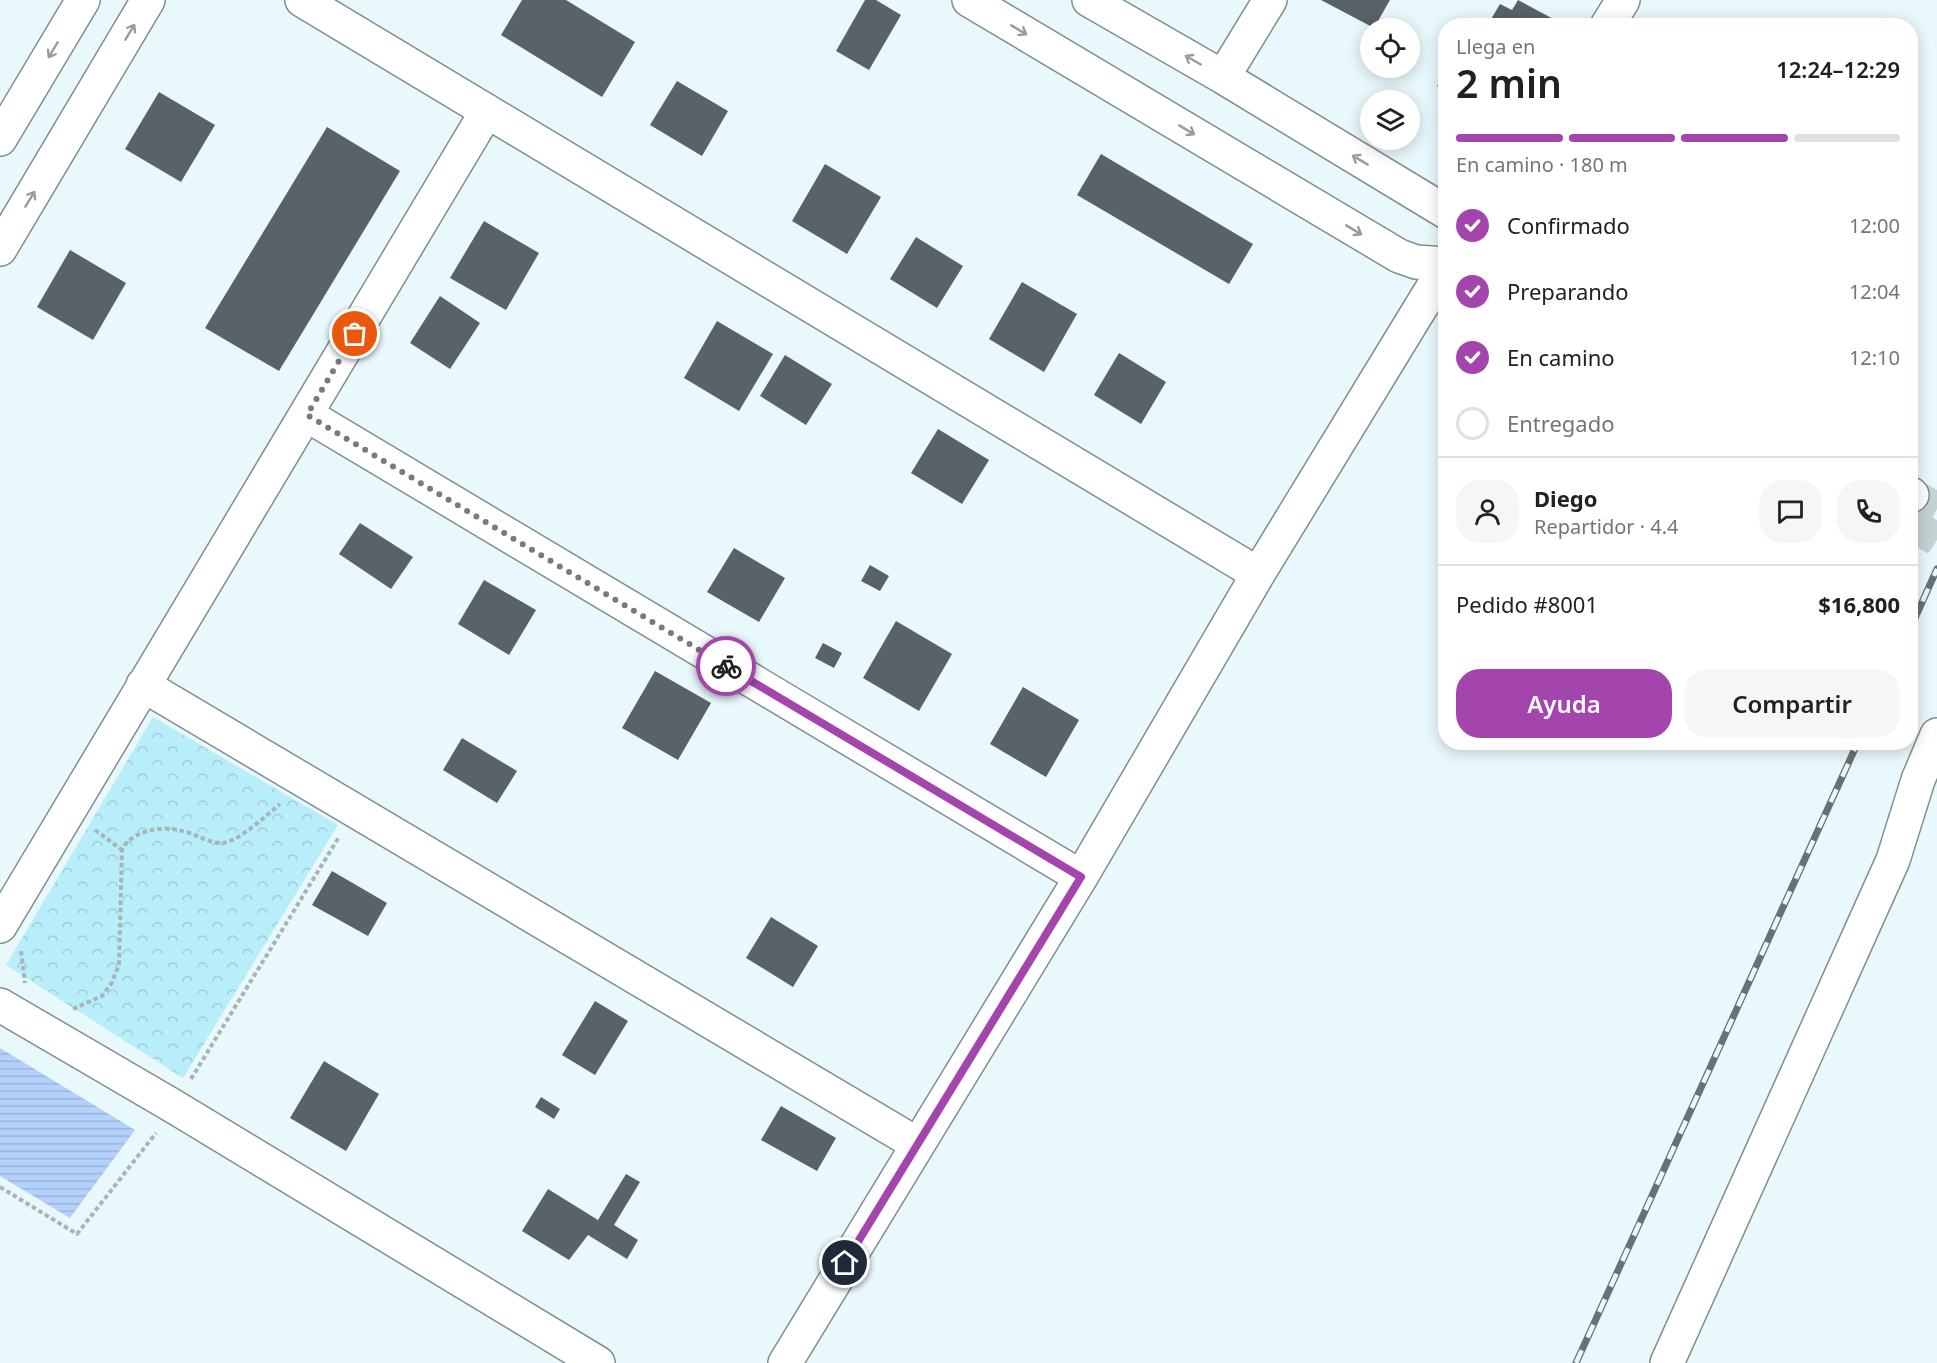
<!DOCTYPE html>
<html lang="es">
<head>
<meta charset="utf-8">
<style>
	body { margin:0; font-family:"Noto Sans",sans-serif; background:#f6f6f6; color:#202124; height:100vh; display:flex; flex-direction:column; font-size:22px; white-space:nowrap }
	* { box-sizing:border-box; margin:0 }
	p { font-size:20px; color:#757577 }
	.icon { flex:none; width:33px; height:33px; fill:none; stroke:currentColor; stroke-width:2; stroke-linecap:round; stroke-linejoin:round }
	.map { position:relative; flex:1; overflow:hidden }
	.panel { position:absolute; left:1438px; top:18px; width:480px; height:732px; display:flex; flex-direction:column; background:#fff; border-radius:24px; box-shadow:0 3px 15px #0003 }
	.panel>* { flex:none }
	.buttons { position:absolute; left:1360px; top:18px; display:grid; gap:12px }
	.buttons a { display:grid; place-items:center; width:60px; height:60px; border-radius:50%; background:#fff; box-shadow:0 3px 15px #0003; font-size:30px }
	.pin { position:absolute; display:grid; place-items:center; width:51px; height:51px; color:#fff; margin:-26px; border:3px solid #fff; border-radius:50%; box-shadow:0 2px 6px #0007 }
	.courier { position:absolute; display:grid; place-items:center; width:60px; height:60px; margin:-30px; border:4px solid #a445ae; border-radius:50%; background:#fff; color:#222; box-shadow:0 2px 8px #0007 }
	.summary em { font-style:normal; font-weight:600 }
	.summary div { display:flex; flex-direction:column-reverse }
	.summary { display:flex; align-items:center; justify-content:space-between; height:102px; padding:0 18px }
	h1 { font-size:39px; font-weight:600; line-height:45px }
	.bar { display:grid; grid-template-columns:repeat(4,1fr); gap:9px 6px; align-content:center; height:72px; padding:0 18px }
	.bar i { height:8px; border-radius:4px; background:#e0e0e0 }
	.bar .on { background:#a445ae }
	.bar p { grid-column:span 4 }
	.line { display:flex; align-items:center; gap:15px; padding:0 18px; border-top:2px solid #e0e0e0 }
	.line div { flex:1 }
	.round { display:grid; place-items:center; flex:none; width:63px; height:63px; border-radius:24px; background:#f6f6f6 }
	ol { padding:0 18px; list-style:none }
	li { display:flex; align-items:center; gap:18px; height:66px }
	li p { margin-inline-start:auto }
	li .icon { padding:6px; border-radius:50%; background:#a445ae; color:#fff; stroke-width:4 }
	li:last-child { color:#757577 }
	li i { width:33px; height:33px; border:3px solid #e0e0e0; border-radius:50% }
	.primary-button { display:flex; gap:12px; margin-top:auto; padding:12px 18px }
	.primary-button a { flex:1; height:69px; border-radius:24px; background:#a445ae; color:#fff; font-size:24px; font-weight:600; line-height:69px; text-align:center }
	.primary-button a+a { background:#f6f6f6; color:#202124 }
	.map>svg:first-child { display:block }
	.forest { fill:url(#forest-crowns) }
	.water { fill:url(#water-rules) }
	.building { fill:#586268 }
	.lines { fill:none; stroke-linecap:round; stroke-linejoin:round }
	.minor-tunnel { stroke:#c5d2d4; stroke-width:33; stroke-dasharray:33 16; stroke-linecap:butt }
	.minor-casing { stroke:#818e91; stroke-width:36 }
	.path { stroke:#a8b4b6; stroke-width:4; stroke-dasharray:4.5 3; stroke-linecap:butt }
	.minor { stroke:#fff; stroke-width:33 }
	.rail-casing { stroke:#687173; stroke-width:7 }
	.rail { stroke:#e9f8fb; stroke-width:4.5; stroke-dasharray:14; stroke-linecap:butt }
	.oneway { stroke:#999c9c }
	.done { stroke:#737c7e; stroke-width:6; stroke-dasharray:0 10.8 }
	.route { stroke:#a445ae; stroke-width:8 }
</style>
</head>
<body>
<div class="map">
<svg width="1937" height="1363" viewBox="0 0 1937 1363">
	<defs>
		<pattern id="forest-crowns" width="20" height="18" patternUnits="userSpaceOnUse" patternTransform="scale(1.5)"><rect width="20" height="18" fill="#b7eef9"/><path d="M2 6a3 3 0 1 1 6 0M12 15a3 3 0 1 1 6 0" fill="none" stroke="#9ecdd6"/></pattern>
		<pattern id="water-rules" width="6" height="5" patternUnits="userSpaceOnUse" patternTransform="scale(1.5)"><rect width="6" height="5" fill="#b2d1fb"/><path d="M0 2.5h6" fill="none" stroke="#9ab4d8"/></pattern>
	</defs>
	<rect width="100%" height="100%" fill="#e9f8fb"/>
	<!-- forest -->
	<path class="forest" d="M153,717L338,825L183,1078L6,965Z"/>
	<!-- water -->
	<path class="water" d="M0,1048L135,1130L70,1218L0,1176Z"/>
	<!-- building -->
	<path class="building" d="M522,0H566L635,42L602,97L501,35Z
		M865,0H876L901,15L869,70L836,51Z
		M1321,0H1390L1374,28Z
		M1518,0L1559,22L1557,26H1487L1500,4L1512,10Z
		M1446,71V92L1437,86Z
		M677,81L728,111L702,156L650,125Z
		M159,92L215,125L181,182L125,149Z
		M327,127L400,171L279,371L205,328Z
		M1101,154L1253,244L1229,284L1077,195Z
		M825,164L881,197L847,254L792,221Z
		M484,221L539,253L506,310L450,278Z
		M916,237L963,266L937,308L890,279Z
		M70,250L126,283L93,340L37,307Z
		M1022,282L1077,314L1044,372L989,339Z
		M440,296L480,323L450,369L410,343Z
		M717,321L773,354L739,411L684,378Z
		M1119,353L1166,382L1141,424L1094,395Z
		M785,355L832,384L806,425L760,396Z
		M938,429L989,460L962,504L911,473Z
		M360,523L413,557L391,589L339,554Z
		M734,548L785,578L759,622L707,592Z
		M870,565L889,576L880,591L861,581Z
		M484,580L536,610L509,655L458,624Z
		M896,621L952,654L919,711L863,678Z
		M823,643L842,653L834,668L815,658Z
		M655,671L711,703L678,760L622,728Z
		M1023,687L1079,720L1046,777L990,744Z
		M462,738L517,771L497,803L443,770Z
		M332,871L387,903L368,936L312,905Z
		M771,917L818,946L793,987L746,958Z
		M595,1001L628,1021L595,1075L562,1055Z
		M324,1061L379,1094L346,1151L290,1118Z
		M541,1097L560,1109L554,1119L535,1107Z
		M781,1106L836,1138L817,1171L761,1140Z
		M626,1174L640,1182L614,1225L638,1240L627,1259L588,1235L569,1260L522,1231L548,1189L598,1220Z"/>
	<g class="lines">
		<!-- minor-tunnel -->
		<path class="minor-tunnel" d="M1912,495L1937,509
			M1911,523L1937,540"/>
		<!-- minor casing -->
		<g class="minor-casing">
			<path id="minor" d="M302,0L1258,574
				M969,0L1399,256L1416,262L1446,264
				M1089,0L1223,77L1446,212
				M1607,26L1623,0
				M1223,77L1270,0
				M0,139L83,0
				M0,249L148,0
				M307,415L1081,877
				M1911,494L1912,495
				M143,685L917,1144
				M0,926C161,654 326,384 487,111
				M0,1005L173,1106L598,1363
				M785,1363L1081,877L1258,574L1446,266
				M1667,1363L1893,860L1918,780L1937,735"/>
		</g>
		<!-- path -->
		<path class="path" d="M95,830L122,850
			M21,951L25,983
			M73,1009L102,996L111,984L119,965L122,850C132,830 162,825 183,831C197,834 209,844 223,843C239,841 267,815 280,804
			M191,1079L339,837
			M0,1187L77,1234L156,1133"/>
		<!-- minor -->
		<use href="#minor" class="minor"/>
		<!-- rail casing -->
		<g class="rail-casing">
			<path id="rail" d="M1911,627L1937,569
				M1576,1363L1858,742"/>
		</g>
		<!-- rail -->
		<use href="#rail" class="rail"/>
	</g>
	<!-- one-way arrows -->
	<defs><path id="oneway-shaft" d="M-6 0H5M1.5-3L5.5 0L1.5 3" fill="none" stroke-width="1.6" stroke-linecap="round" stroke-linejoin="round" transform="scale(1.5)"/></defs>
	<g class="oneway">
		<use href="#oneway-shaft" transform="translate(1019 30) rotate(31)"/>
		<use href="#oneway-shaft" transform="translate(130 32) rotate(-59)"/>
		<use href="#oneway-shaft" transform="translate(53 50) rotate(121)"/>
		<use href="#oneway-shaft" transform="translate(1193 60) rotate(-150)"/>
		<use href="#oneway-shaft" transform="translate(1187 130) rotate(31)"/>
		<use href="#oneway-shaft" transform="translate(1360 160) rotate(-149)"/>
		<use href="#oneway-shaft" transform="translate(30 199) rotate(-59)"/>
		<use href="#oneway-shaft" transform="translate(1354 230) rotate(31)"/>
	</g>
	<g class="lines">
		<!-- done -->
		<path class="done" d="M355,334L307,415L726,666"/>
		<!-- route -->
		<path class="route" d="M726,666L1081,877L845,1263"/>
	</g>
</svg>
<div class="buttons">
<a><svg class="icon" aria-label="locate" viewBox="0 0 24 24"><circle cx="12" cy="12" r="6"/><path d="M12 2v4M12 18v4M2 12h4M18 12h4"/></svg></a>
<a><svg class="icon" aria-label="layers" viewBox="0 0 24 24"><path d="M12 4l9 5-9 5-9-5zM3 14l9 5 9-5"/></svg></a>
</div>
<div class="pin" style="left:355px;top:334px;background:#ea580c"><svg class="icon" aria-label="bag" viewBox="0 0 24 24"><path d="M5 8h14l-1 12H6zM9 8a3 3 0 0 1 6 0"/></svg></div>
<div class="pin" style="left:845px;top:1263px;background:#1f2937"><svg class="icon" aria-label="home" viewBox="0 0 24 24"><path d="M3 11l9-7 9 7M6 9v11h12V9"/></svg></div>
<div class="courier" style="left:726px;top:666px"><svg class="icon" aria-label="bike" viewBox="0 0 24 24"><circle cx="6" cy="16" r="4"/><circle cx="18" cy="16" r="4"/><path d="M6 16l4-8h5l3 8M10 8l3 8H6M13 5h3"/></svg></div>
<section class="panel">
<div class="summary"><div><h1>2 min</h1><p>Llega en</p></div><em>12:24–12:29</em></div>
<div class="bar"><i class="on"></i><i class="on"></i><i class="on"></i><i></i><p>En camino · 180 m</p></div>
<ol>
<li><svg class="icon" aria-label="check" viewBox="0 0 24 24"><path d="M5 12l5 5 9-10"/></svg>Confirmado<p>12:00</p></li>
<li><svg class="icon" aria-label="check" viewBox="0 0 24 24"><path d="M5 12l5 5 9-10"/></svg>Preparando<p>12:04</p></li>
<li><svg class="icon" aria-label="check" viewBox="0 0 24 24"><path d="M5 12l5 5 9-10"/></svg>En camino<p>12:10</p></li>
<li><i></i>Entregado</li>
</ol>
<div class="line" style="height:108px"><a class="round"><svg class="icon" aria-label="person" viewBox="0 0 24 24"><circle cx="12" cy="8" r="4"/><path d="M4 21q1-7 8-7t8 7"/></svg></a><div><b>Diego</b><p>Repartidor · 4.4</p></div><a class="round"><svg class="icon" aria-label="chat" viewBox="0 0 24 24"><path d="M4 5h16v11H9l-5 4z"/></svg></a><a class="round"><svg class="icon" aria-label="phone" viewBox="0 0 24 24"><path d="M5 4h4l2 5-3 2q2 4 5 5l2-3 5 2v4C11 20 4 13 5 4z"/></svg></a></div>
<div class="line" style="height:78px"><div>Pedido #8001</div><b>$16,800</b></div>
<div class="primary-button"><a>Ayuda</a><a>Compartir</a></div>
</section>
</div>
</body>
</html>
